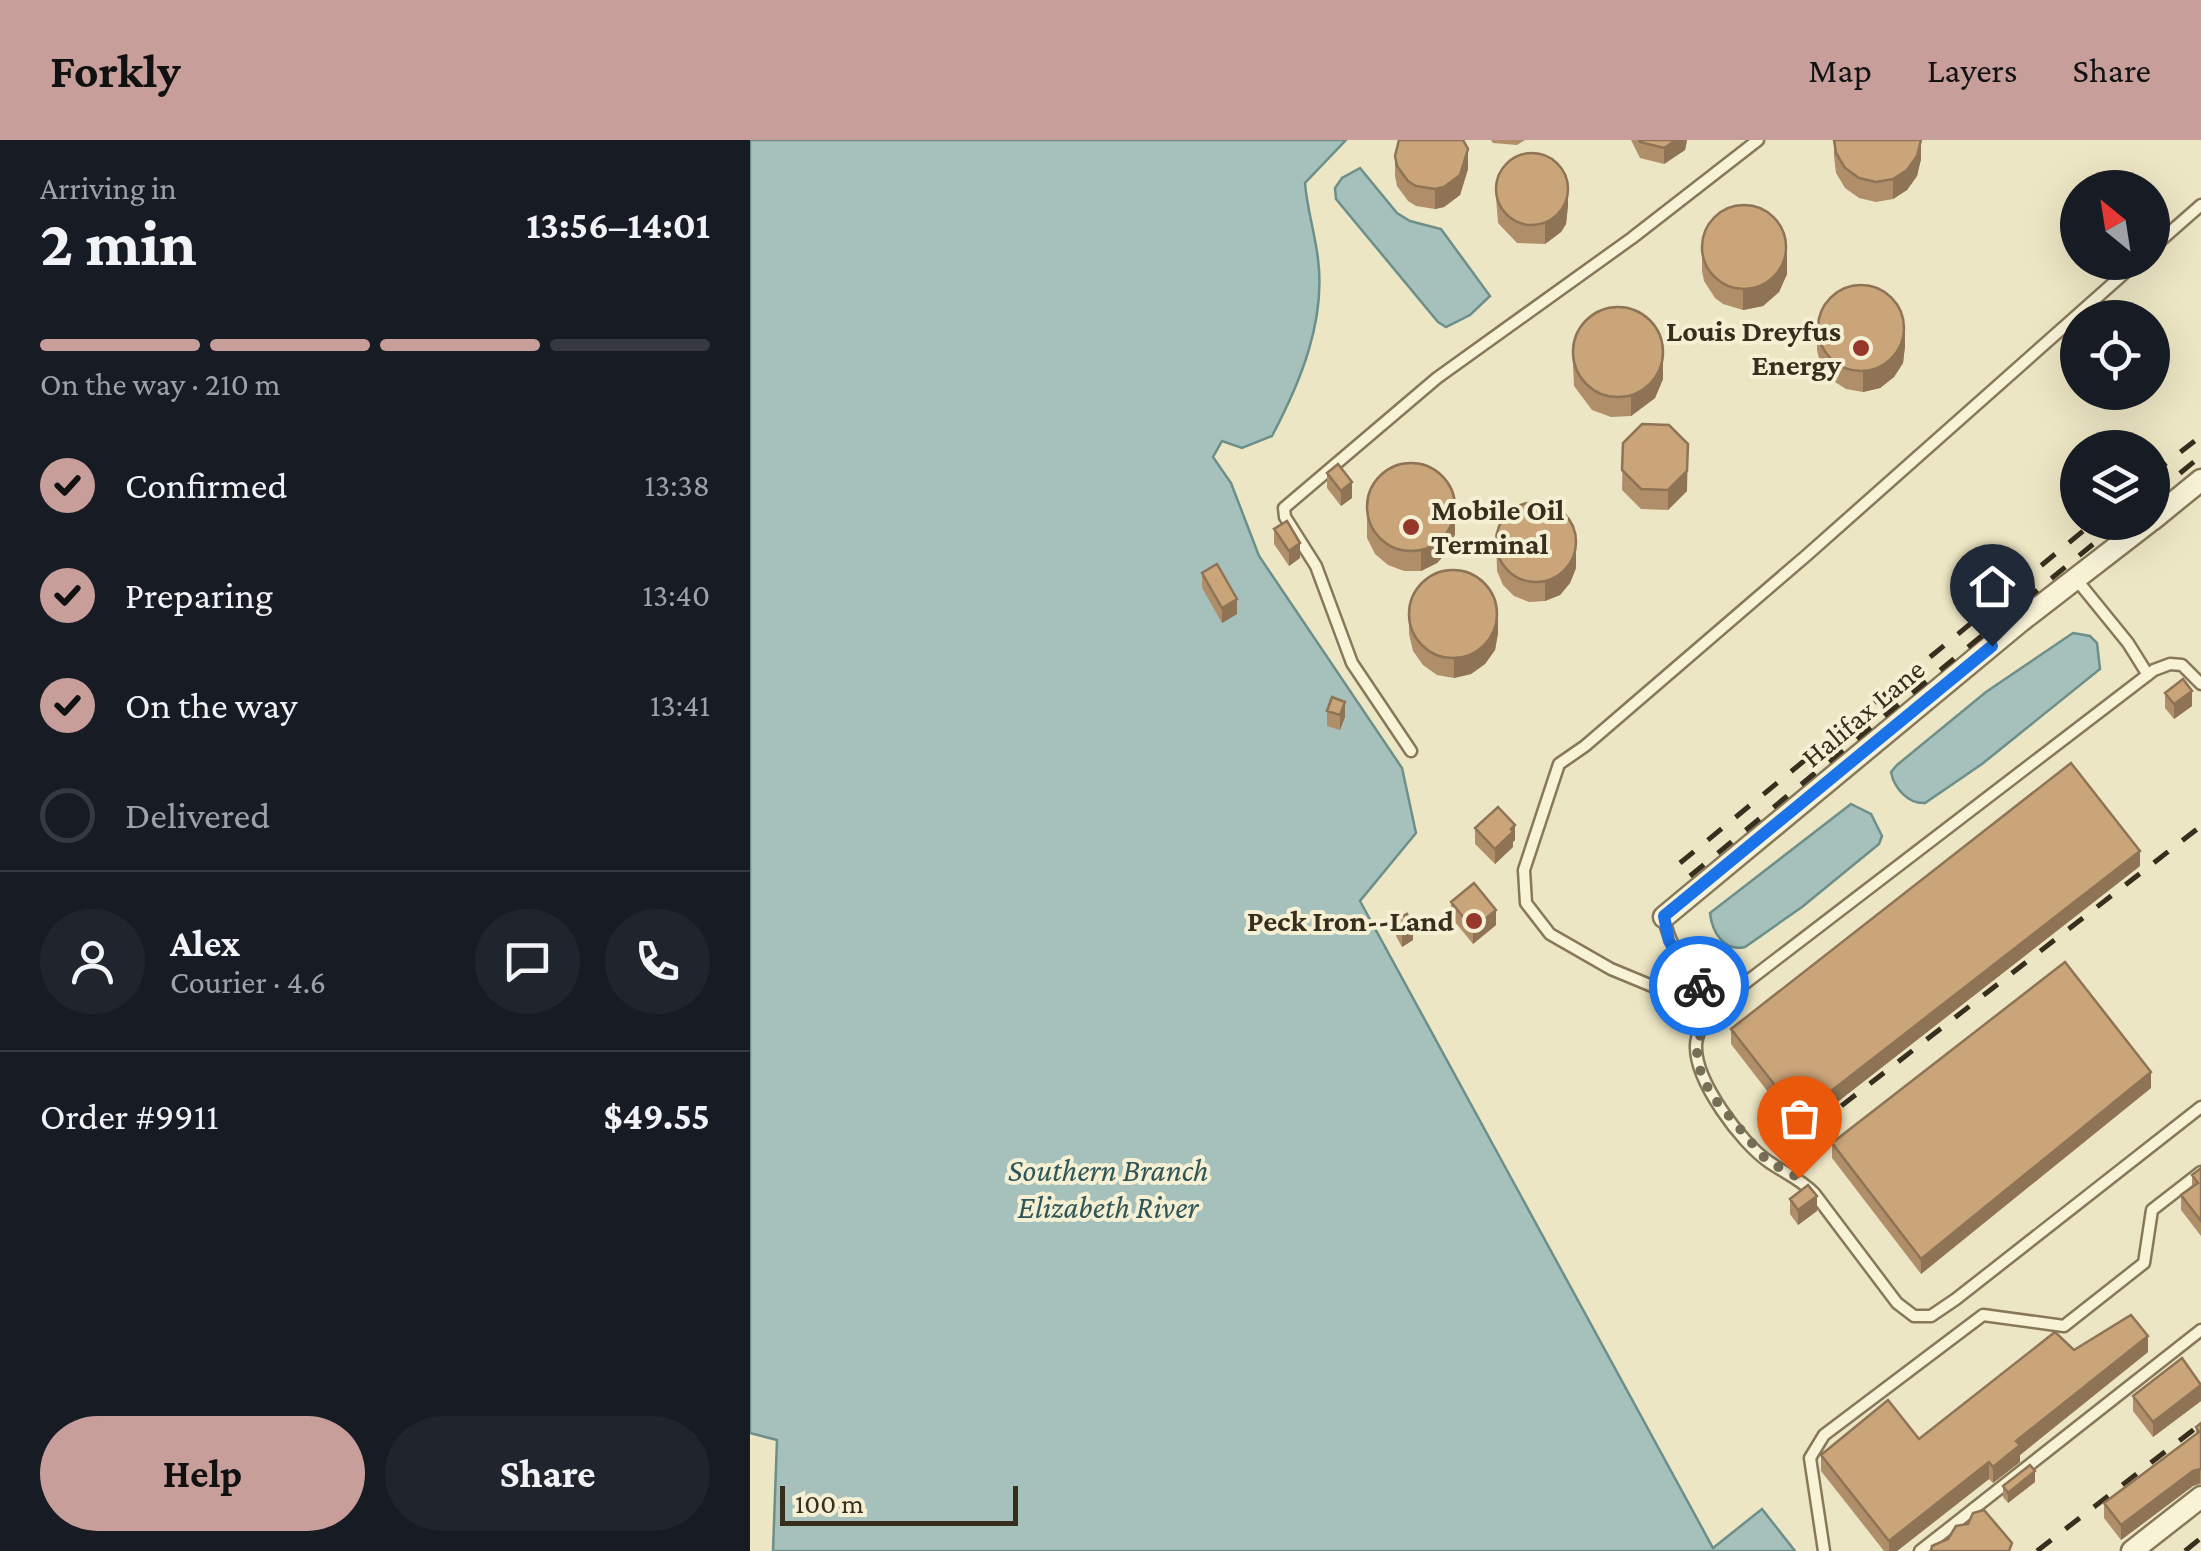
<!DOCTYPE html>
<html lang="en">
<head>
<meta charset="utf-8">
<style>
	body { margin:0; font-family:"Crimson Pro",serif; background:#20242c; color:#f1f3f6; height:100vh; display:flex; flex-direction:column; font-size:38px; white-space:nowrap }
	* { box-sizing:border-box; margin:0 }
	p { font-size:32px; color:#9ea1a6 }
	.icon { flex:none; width:55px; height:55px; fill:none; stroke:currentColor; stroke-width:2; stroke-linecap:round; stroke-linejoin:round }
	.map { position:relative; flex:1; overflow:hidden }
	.drawer { display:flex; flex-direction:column; background:#171b24; width:750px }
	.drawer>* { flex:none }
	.needle { width:65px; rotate:330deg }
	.buttons { position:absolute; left:1310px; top:30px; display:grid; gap:20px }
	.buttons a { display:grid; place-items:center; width:110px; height:110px; border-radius:50%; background:#171b24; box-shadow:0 10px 40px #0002; font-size:50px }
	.scale { position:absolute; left:30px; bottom:25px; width:238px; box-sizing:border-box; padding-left:10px; border:5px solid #382e1e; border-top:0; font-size:28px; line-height:35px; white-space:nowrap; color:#382e1e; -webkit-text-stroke:8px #f5efd3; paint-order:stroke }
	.pin { position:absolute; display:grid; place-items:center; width:85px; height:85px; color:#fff; margin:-102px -42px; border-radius:50% 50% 50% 0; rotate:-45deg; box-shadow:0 0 10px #0007 }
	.pin .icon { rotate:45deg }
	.courier { position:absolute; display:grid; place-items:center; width:100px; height:100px; margin:-50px; border:8px solid #1a73e8; border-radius:50%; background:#fff; color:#222; box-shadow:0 2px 12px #0007 }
	.head em { font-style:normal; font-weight:700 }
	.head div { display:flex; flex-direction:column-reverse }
	.head { display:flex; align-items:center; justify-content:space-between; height:170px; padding:0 40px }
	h1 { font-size:65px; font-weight:700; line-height:75px }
	.bar { display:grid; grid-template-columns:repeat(4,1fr); gap:15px 10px; align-content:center; height:120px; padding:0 40px }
	.bar i { height:12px; border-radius:8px; background:#363941 }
	.bar .current { background:#c89e9b }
	.bar p { grid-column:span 4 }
	.line { display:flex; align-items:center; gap:25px; padding:0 40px; border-top:2px solid #363941 }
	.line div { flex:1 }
	.round { display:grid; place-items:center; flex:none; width:105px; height:105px; border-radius:52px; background:#20242c }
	ol { padding:0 40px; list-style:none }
	li { display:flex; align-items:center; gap:30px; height:110px }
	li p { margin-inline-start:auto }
	li .icon { padding:10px; border-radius:50%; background:#c89e9b; color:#111; stroke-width:4 }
	li:last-child { color:#9ea1a6 }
	li i { width:55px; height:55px; border:5px solid #363941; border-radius:50% }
	.action { display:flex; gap:20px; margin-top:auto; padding:20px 40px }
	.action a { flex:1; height:115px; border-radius:60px; background:#c89e9b; color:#111; font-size:40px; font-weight:700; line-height:115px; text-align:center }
	.action a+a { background:#20242c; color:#f1f3f6 }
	header { display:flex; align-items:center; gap:60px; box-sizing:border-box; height:140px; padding:0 50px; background:#c89e9b; color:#111 }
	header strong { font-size:48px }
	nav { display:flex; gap:55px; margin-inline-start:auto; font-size:35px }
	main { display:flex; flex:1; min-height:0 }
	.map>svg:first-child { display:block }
	.water { fill:#a6c1bc; stroke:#6d8f8a; stroke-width:2.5 }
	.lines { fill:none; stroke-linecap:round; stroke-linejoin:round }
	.lane-casing { stroke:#88785a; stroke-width:15 }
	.street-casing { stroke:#88785a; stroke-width:25 }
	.lane { stroke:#f8f2d7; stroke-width:10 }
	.street { stroke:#f8f2d7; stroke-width:20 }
	.rail { stroke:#382e1e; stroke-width:5; stroke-dasharray:18 18; stroke-linecap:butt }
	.wall { fill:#af8e69 }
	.shaded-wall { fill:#8e7455 }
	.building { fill:#cba57a; stroke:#8e7455; stroke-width:2.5 }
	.done { stroke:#776e58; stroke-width:10; stroke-dasharray:0 18 }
	.route { stroke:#1a73e8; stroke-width:12 }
	.poi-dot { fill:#96372b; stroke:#f5efd3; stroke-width:4 }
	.labels { text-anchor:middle; stroke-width:8; stroke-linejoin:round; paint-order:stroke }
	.poi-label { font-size:30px; font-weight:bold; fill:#382e1e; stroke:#f5efd3; text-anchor:end }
	.street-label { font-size:30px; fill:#382e1e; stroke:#f5efd3 }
	.water-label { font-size:32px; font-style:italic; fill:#2e5557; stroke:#f5efd3 }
</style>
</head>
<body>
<header>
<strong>Forkly</strong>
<nav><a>Map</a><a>Layers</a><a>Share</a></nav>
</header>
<main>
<section class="drawer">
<div class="head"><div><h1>2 min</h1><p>Arriving in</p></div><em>13:56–14:01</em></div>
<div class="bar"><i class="current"></i><i class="current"></i><i class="current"></i><i></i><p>On the way · 210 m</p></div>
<ol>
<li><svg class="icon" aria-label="check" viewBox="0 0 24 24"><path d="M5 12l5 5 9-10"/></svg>Confirmed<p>13:38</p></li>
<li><svg class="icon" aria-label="check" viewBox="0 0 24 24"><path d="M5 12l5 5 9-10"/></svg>Preparing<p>13:40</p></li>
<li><svg class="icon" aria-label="check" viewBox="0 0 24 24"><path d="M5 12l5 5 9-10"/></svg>On the way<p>13:41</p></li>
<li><i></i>Delivered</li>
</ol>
<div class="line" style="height:180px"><a class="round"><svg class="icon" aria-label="person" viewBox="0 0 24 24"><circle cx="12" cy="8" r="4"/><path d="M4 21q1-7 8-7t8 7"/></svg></a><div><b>Alex</b><p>Courier · 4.6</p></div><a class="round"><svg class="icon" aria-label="chat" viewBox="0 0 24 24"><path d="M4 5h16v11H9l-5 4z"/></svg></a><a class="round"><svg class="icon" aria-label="phone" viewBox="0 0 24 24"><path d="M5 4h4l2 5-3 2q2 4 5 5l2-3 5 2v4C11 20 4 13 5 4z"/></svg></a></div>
<div class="line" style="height:130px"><div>Order #9911</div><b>$49.55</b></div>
<div class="action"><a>Help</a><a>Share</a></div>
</section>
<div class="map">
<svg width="1451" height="1411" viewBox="0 0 1451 1411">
	<rect width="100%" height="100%" fill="#ede6c4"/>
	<!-- water -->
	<path class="water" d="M0,0H596L555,43C557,69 565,93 568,119C576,181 550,243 522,296L492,308L472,301L463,317L481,343L509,416L652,628L666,693L610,761L963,1408L1012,1369L1045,1411H23L27,1300L0,1293Z
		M610,28L647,73L660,81L691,89L740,156L720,175L696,187L688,182L586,59L585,48L592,38Z
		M1323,493L1340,496L1347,503L1350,529L1232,624L1175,663C1158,664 1144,648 1141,632L1147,625L1236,552Z
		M1101,664L1121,674L1132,696L1129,704L1052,767L995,807C974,812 962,792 960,773Z"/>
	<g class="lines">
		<!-- lane casing -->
		<g class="lane-casing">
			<path id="lane" d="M1402,108L1451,65
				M1387,122L1057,415L835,606L809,624L774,730L776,763L800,794L861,829L960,870L1404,530L1420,524L1432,525L1451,544
				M1326,439L1378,503L1398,535
				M661,611L602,523L566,426L535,377L534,368L687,238L882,98L1008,0
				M914,778C922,818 946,834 960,870C954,881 946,894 946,906C945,941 991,1003 1019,1022C1035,1033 1050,1039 1064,1053L1147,1163L1164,1176H1181L1206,1159L1451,967
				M1074,1411L1060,1318L1074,1295L1233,1175L1314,1186L1394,1123L1402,1070L1451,1032
				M1170,1411L1451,1190"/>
		</g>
		<!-- street casing -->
		<g class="street-casing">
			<path id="street" d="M1402,380L1451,340
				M914,777L1271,481L1399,382
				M1382,1411L1451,1357"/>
		</g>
		<!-- lane -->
		<use href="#lane" class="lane"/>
		<!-- street -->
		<use href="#street" class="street"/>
		<!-- rail -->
		<path class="rail" d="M1402,334L1451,296
			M1402,356L1451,316
			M930,723L1344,382
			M940,736L1370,382
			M1063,988L1451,686
			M1287,1411L1451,1284
			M1435,1411L1451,1398"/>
	</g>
	<!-- wall -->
	<path class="wall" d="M741,0H775L767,5L743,3Z
		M881,0H937L935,10L914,24L890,18Z
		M1084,0L1171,19L1167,36L1157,50L1143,59L1126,62L1109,58L1095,48L1086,33L1084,16Z
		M645,16L718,29L710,55L694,67L685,69L666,66L658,61L647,46L645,36Z
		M745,44L818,65L816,84L811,92L795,104L767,103L748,83Z
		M1037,103V134L1029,152L1013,166L993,170L973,164L965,158L954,141L952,131V111Z
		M1067,190L1155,206L1153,223L1144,237L1130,248L1113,252L1096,249L1082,240L1071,227L1067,210Z
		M822,205L913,239L905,258L881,276L861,277L842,270L824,246Z
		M873,303L937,351L918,370L891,369L872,350Z
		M577,333L602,358L591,366L577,348Z
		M617,361L705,394L699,410L687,423L671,431H654L638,425L625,414L617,398Z
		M524,389L550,418L539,426L524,404Z
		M746,395L826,428L820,443L810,455L795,461L779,462L764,456L753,445L747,431Z
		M452,433L487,474L472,483L452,448Z
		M659,474L748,493L745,510L735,524L721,534L704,538L687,535L673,525L663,511L659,494Z
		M1415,553L1442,566L1424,579L1415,568Z
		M577,571L595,577L590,590L577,586Z
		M725,688L765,700L763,702V707L745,724L725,704Z
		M1390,726L1049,992L981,904V889Z
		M701,762L746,785L723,804L701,777Z
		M646,780L663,800L652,807L646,796Z
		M1401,948L1171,1134L1082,1018V1003Z
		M1451,1028V1096L1431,1070V1055L1442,1047V1035Z
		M1040,1059L1067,1071L1048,1085L1040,1074Z
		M1324,1210L1398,1212L1270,1315V1322L1243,1343L1239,1339L1147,1411H1134L1071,1331V1315L1169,1299Z
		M1451,1243V1261L1403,1297L1383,1271V1256Z
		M1451,1283V1344L1443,1346L1371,1400L1354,1378V1363L1446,1295V1287Z
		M1285,1342L1258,1363L1253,1357V1346Z"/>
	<!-- shaded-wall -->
	<path class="shaded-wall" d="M926,0H937L935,10L914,24V8Z
		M1171,0V19L1167,36L1157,50L1143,59V39Z
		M718,9V29L710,55L694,67L685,69V49Z
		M818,45V65L816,84L811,92L795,104V84Z
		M1037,114V134L1029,152L1013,166L993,170V150Z
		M1155,186V206L1153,223L1144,237L1130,248L1113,252V232Z
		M913,219V239L905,258L881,276V256Z
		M938,304L937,351L918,370V350Z
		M602,342V358L591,366V351Z
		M705,374V394L699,410L687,423L671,431V410Z
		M550,403V418L539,426V411Z
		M826,408V428L820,443L810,455L795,461V441Z
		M487,459V474L472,483V468Z
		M748,473V493L745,510L735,524L721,534L704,538V518Z
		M1442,551V566L1424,579V564Z
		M595,562V577L590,590V575Z
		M765,685V700L763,702V707L745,724V709Z
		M1390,711V726L1049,992V976Z
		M746,770V785L723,804V789Z
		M663,785V800L652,807V791Z
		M1401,932V948L1171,1134V1119Z
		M1067,1056V1071L1048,1085V1070Z
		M1398,1196V1212L1270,1315V1322L1243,1343V1327L1266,1301Z
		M1451,1245V1261L1403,1297V1282Z
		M1239,1322V1339L1147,1411H1139V1401Z
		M1450,1328V1343L1443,1346L1371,1400V1385L1443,1331Z
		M1285,1331V1342L1258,1363V1353Z"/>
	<!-- building -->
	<path class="building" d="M649,0H713L718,9L710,35L694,47L685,49L666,46L658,41L647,26L645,16Z
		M889,0H926L914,8L890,2Z
		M1084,0H1171L1167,16L1157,30L1143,39L1126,42L1109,38L1095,28L1086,13Z
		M746 49a36 36 0 1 1 72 0a36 36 0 1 1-72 0Z
		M952 107a42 42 0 1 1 84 0a42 42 0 1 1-84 0Z
		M1068 188a43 43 0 1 1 86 0a43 43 0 1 1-86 0Z
		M823 212a45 45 0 1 1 90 0a45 45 0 1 1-90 0Z
		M892,284L919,285L938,304L937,331L918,350L891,349L872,330L873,303Z
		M617 367a44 44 0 1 1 88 0a44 44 0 1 1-88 0Z
		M588,324L602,342L591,351L577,333Z
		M746 402a40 40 0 1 1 80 0a40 40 0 1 1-80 0Z
		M537,381L550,403L539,411L524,389Z
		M467,424L487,459L472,468L452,433Z
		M659 474a44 44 0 1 1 88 0a44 44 0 1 1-88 0Z
		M1433,539L1442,551L1424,564L1415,553Z
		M582,557L595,562L590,575L577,571Z
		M1321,623L1390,711L1049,976L981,889Z
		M748,667L765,685L761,689L763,692L745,709L725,688Z
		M724,743L746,770L723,789L701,762Z
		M657,774L663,785L652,791L646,780Z
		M1315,822L1401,932L1171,1119L1082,1003Z
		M1451,1028V1081L1431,1055L1448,1043L1442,1035Z
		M1058,1045L1067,1056L1048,1070L1040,1059Z
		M1381,1175L1398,1196L1266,1301L1270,1305L1243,1327L1239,1322L1139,1401L1071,1315L1138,1260L1169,1299L1305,1192L1324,1210Z
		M1432,1218L1451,1245L1403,1282L1383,1256Z
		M1451,1283V1329L1443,1331L1371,1385L1354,1363L1449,1292L1446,1287Z
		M1280,1325L1285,1331L1258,1353L1253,1346Z
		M1234,1370L1262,1403L1259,1411H1181L1182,1406L1198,1399L1206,1386L1218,1384L1223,1373Z"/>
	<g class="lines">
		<!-- done -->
		<path class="done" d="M949,846L960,870L946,907L951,934L962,956L1017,1021L1049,1038"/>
		<!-- route -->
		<path class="route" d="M949,846L919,801L914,776L1242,506"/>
	</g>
	<!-- markers -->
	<g class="poi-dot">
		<circle cx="1111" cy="208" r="10"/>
		<circle cx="661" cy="387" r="10"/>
		<circle cx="724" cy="781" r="10"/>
	</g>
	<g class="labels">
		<!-- poi labels -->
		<g class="poi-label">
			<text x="1091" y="201">Louis Dreyfus<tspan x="1091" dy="34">Energy</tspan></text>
			<text x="681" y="380" text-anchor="start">Mobile Oil<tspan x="681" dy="34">Terminal</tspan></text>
			<text x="704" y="791">Peck Iron--Land</text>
		</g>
		<!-- street labels -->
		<g class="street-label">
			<text transform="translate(1113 573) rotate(-40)" y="10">Halifax Lane</text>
		</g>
		<!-- water labels -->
		<g class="water-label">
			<text x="358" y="1041">Southern Branch<tspan x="358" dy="37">Elizabeth River</tspan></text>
		</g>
	</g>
</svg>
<div class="buttons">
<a><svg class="needle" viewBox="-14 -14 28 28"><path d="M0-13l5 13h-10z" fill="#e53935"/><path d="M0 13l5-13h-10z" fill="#9ea1a6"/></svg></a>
<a><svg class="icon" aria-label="locate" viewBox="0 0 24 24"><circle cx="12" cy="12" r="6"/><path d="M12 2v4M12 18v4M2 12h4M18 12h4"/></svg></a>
<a><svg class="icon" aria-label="layers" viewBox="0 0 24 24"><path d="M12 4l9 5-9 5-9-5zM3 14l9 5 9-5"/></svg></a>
</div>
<div class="scale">100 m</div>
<div class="pin" style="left:1049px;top:1038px;background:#ea580c"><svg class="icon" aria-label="bag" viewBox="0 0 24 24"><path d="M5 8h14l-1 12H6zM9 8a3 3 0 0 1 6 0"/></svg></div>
<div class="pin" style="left:1242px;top:506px;background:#1f2937"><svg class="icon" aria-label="home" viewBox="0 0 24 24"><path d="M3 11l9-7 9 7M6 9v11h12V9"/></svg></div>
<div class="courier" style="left:949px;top:846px"><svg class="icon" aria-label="bike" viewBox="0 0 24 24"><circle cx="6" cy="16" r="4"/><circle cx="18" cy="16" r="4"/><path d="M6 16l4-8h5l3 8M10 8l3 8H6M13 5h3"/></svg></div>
</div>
</main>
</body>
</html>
